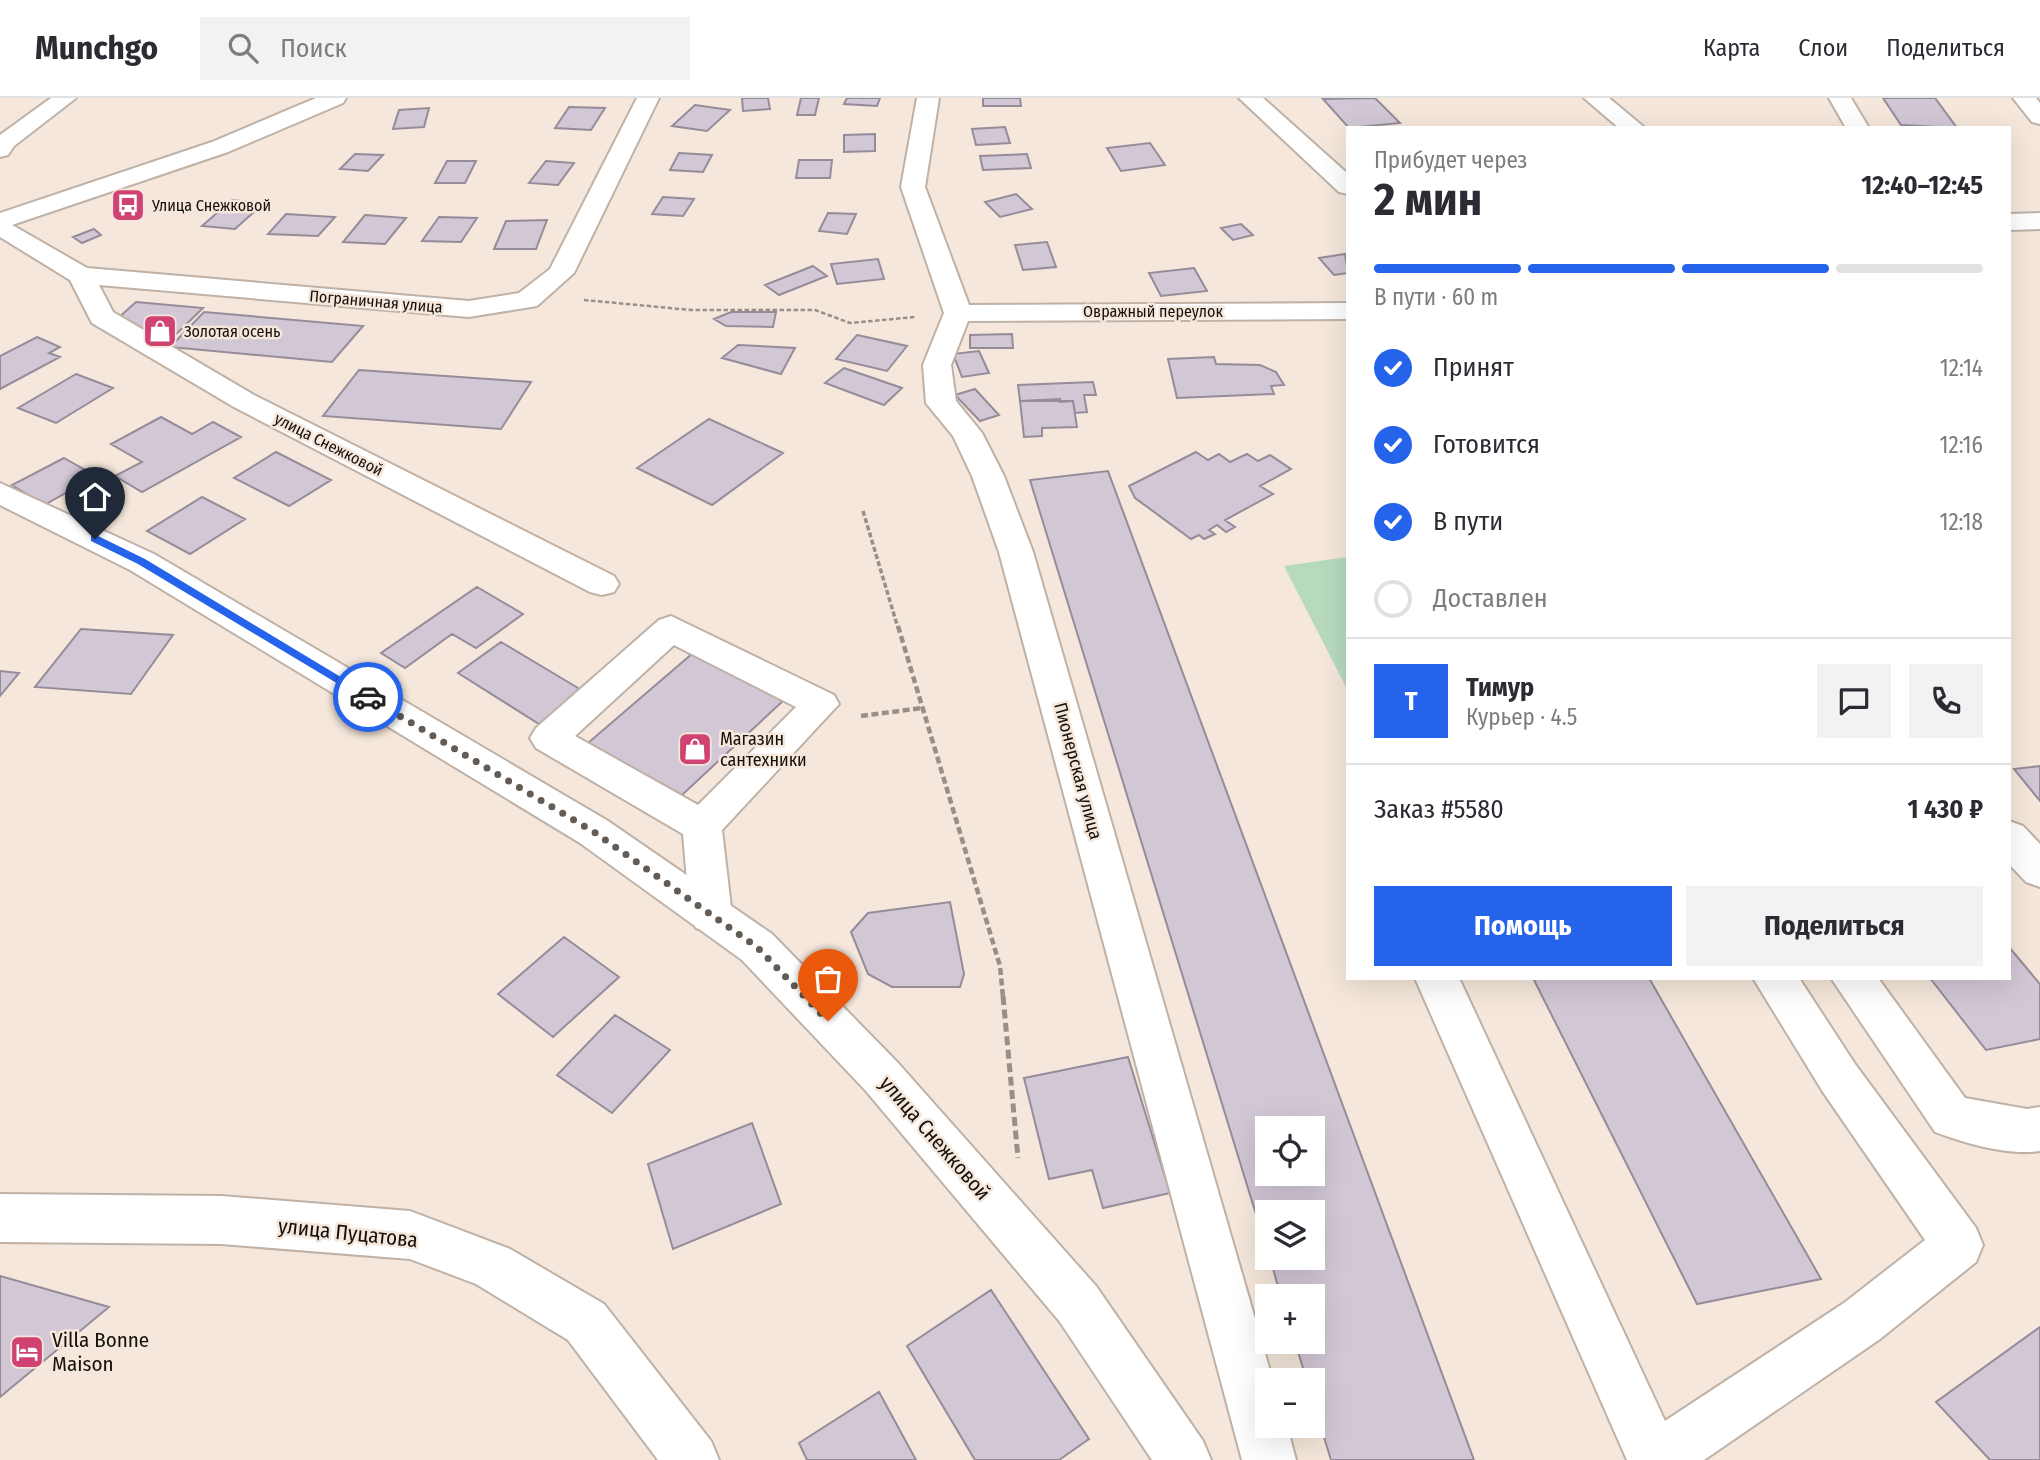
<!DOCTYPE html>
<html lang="ru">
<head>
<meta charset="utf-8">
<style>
	body { margin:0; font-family:"Fira Sans Condensed",sans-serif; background:#f2f2f3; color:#2b2b33; height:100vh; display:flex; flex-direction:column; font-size:26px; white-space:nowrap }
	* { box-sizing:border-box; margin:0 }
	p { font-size:23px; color:#7c7c81 }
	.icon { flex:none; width:38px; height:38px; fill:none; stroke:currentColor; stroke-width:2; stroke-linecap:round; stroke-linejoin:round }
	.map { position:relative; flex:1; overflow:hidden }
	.details { position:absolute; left:1346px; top:28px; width:665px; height:854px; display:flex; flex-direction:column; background:#fff; border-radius:0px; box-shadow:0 7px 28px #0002 }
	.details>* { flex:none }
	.controls { position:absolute; left:1255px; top:1018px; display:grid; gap:14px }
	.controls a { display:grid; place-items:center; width:70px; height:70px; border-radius:0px; background:#fff; box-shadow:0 7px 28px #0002; font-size:35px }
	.pin { position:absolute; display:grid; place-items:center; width:60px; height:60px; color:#fff; margin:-72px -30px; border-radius:50% 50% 50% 0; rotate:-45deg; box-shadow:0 0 7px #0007 }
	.pin .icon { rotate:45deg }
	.courier { position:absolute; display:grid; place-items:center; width:70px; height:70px; margin:-35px; border:5px solid #2563eb; border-radius:50%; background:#fff; color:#222; box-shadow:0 2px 9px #0007 }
	.headline em { font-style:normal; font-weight:700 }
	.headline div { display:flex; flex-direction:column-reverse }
	.headline { display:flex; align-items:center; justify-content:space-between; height:119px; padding:0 28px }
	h1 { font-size:46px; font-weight:700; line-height:52px }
	.bar { display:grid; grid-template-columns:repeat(4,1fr); gap:10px 7px; align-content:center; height:84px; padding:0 28px }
	.bar i { height:9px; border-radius:5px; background:#e1e1e2 }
	.bar .selected { background:#2563eb }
	.bar p { grid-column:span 4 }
	.line { display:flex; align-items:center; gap:18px; padding:0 28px; border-top:2px solid #e1e1e2 }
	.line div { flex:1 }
	.round { display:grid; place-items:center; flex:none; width:74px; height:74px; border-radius:0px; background:#f2f2f3 }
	ol { padding:0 28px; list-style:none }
	li { display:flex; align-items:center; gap:21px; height:77px }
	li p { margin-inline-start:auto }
	li .icon { padding:7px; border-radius:50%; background:#2563eb; color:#fff; stroke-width:4 }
	li:last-child { color:#7c7c81 }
	li i { width:38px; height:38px; border:4px solid #e1e1e2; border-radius:50% }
	.cta { display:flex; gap:14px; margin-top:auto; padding:14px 28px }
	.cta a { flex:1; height:80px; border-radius:0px; background:#2563eb; color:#fff; font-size:28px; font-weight:700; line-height:80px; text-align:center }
	.cta a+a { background:#f2f2f3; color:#2b2b33 }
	header { display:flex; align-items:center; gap:42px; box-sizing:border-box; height:98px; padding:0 35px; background:#fff; border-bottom:2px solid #e1e1e2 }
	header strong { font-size:33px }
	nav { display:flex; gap:38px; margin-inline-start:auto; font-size:24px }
	.search { width:490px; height:63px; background:#f2f2f3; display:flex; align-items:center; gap:18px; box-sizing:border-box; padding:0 24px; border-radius:0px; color:#7c7c81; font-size:26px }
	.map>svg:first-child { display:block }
	.green { fill:#b7dabe }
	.building { fill:#d2c7d5; stroke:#968c99; stroke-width:2; fill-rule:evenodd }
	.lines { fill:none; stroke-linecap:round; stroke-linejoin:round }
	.minor-casing { stroke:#bfb1a6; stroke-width:4 }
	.major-casing { stroke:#bfb1a6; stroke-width:4 }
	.highway-casing { stroke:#bfb1a6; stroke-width:4 }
	.path-far3 { stroke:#998f86; stroke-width:2.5; stroke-dasharray:4.5 2.5; stroke-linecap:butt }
	.path-far2 { stroke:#998f86; stroke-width:3.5; stroke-dasharray:5 2.5; stroke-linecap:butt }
	.path-far1 { stroke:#998f86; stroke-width:4.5; stroke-dasharray:7 3.5; stroke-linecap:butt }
	.path { stroke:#998f86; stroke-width:5; stroke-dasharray:9 4.5; stroke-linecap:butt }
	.minor { fill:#fff; fill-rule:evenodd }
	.major { fill:#fff; fill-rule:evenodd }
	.highway { fill:#fff; fill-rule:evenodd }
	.route { fill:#2563eb }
	.done { stroke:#635b54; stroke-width:7; stroke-dasharray:0 12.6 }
	.labels { text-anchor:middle; stroke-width:5; stroke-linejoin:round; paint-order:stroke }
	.far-poi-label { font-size:16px; fill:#14100c; stroke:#f5e7db; text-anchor:start }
	.far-street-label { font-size:16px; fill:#14100c; stroke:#f5e7db }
	.poi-label { font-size:18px; fill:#14100c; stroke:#f5e7db; text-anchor:start }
	.street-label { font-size:18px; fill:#14100c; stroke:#f5e7db }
	.near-street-label { font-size:21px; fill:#14100c; stroke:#f5e7db }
	.near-poi-label { font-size:21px; fill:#14100c; stroke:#f5e7db; text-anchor:start }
</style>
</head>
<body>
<header>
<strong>Munchgo</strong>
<div class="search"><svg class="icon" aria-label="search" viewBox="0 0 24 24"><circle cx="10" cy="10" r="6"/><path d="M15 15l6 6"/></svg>Поиск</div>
<nav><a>Карта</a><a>Слои</a><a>Поделиться</a></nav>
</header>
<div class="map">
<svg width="2040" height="1362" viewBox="0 0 2040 1362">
	<rect width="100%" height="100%" fill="#f5e7db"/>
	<!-- green -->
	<path class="green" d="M1347,459H1348L1347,591L1284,468Z"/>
	<!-- building -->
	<path class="building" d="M742,0H768L770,11L743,13Z
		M801,0H819L815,17H797Z
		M847,0H880L877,8L844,6Z
		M983,0H1020L1021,8H983Z
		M1375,0L1400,25L1349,30L1323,1Z
		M1883,0H1935L1957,30L1901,27Z
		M695,7L730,12L707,33L672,28Z
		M569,9L605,10L591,32L555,30Z
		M429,10L424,29L393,31L399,12Z
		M1005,29L1010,45L976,47L972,31Z
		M875,36V53L844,54V37Z
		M1150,45L1165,67L1121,73L1107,50Z
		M679,55L712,57L703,74L670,72Z
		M355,56L383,57L368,73L340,71Z
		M1027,56L1031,70L983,72L980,58Z
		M799,62H832L830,80H796Z
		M447,63H476L465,85H435Z
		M546,63L574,65L558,87L529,85Z
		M1016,96L1032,111L1000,119L985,104Z
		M663,99L694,101L683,118L652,116Z
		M232,102L264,105L235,131L202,128Z
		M828,115L856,116L847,136L819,133Z
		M286,116L335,119L318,138L268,136Z
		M365,117L406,120L385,146L343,144Z
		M439,119L477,120L461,144L422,143Z
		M547,122L536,151H494L506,123Z
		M1241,126L1253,137L1233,142L1221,130Z
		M94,131L101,137L82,145L73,139Z
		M1047,144L1056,169L1023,172L1015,147Z
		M1345,156L1348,175L1334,177L1319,160Z
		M878,161L884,181L837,186L831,166Z
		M813,168L827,178L779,197L765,187Z
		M1194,170L1207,193L1161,198L1149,175Z
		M136,204L203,210L166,246L117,221Z
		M204,214L363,228L332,264L170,249Z
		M731,214H776L773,229L726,228L714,221Z
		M1012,236L1013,250H970V237Z
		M857,237L907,248L887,273L836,261Z
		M37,239L60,249L49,255L60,259L0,291V258Z
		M738,247L795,250L781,276L722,260Z
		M979,253L989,275L962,279L953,256Z
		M1214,259L1216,266L1260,267L1276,274L1284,287L1271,288L1274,296L1177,300L1168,261Z
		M844,270L902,290L884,307L825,285Z
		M359,272L531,284L501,331L323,318Z
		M76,276L113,290L56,325L18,310Z
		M1093,284L1096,297H1084L1087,314L1075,315L1073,303H1020L1018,287Z
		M975,291L999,317L980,323L955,297Z
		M1060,301V304L1073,303L1077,329L1042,330V338L1024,339L1020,303Z
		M161,319L192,336L213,324L241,339L142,394L115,378L142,364L111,346Z
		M709,321L783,355L712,407L637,370Z
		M276,354L331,382L289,408L234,380Z
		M1196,354L1208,362L1219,356L1230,364L1247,356L1258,363L1270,357L1291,371L1260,388L1273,396L1225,422L1235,429L1226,434L1217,427L1209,432L1215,436L1204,441L1199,437L1191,441L1135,400L1129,388Z
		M64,360L96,378L44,407L12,387Z
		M1108,373L1474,1362H1331L1312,1300V1283H1307L1295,1244H1312V1199H1281L1270,1160H1312V1115H1267V1152L1030,382ZM1267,1031H1312V1076H1267Z
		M202,399L245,421L190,456L147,433Z
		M477,489L523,516L476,550L452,536L405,570L381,555Z
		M81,531L173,537L131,596L35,589Z
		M501,544L583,593L539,626L458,575Z
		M693,555L785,601L682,697L588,645Z
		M0,573L19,575L0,598Z
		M2040,668V703L2014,671Z
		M950,804L964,876L960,889H892L868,876L851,834L868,815Z
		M564,839L619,879L553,939L498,896Z
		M2009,849L2040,886V941L1986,952L1930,880H2009Z
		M1533,880H1649L1821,1181L1697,1206Z
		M615,917L670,952L612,1015L557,977Z
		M1128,959L1170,1095L1103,1110L1092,1072L1049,1081L1024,980Z
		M752,1025L781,1106L673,1151L648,1066Z
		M0,1178L109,1209L0,1299Z
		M991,1192L1089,1341L1059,1362H975L907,1248Z
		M2040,1229V1362H1990L1936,1304Z
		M879,1294L916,1362H807L799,1345Z"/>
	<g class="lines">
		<!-- minor casing -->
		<g class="minor-casing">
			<path id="minor" d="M51,0H76L14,48L8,57L0,59V37Z
				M637,0H659L574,175L537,208L469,219L99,187L113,214L254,297L614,478L619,486L614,494L602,497L590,494L234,309L92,225L70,182L0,139V120L87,170L469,203L519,195L550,171Z
				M917,0H939L925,89L969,207L1348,205V221L968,223L951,267L956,303L982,335L1004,378L1033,454L1273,1283H1267V1328H1287L1296,1362H1242L999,454L972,378L953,338L926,305L923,267L944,215L901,89Z
				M1239,0H1263L1348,76V96L1339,94Z
				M1584,0H1609L1645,30H1619Z
				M1829,0H1851L1869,30H1846Z
				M2040,115V131L2009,132V116Z
				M671,518L834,597L839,606L722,732L732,818L726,830L711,835L696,830L690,818L683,736L536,650L530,640L536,630L659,522ZM674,547L796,609L698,707L575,638Z
				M2009,723L2023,728L2040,746V789L2026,784L2009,766Z
				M1415,880H1459L1665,1323L1844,1205L1925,1142L1823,994L1753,880H1799L1855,966L1976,1130L1983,1147L1976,1164L1880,1241L1704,1362H1627Z
				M1831,880H1878L1965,1000L2027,1011L2040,1009V1053C2008,1058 1964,1045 1935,1034Z
				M0,1096L221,1098L410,1113L510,1151L604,1206L711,1343L719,1362H658L568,1242L476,1186L410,1161L221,1146L0,1144Z"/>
		</g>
		<!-- major casing -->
		<g class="major-casing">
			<path id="major" d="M2013,0H2036L2040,5V26L2032,24Z
				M0,385L154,456L608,723L772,836L898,965L1096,1188L1203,1343L1211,1362H1152L1060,1224L866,993L742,862L580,745L130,472L0,407Z"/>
		</g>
		<!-- highway casing -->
		<g class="highway-casing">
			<path id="highway" d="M316,0H346L343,5L228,54L0,131V115L212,44Z"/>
		</g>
		<!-- path-far3 -->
		<path class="path-far3" d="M584,202L691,212H815L850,225L915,219"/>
		<!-- path-far2 -->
		<path class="path-far2" d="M863,413L898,530"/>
		<!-- path-far1 -->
		<path class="path-far1" d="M898,528L1000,868L1003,899
			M861,618L922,610"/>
		<!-- path -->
		<path class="path" d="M1003,898L1018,1060"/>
		<!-- minor -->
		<use href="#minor" class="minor"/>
		<!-- major -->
		<use href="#major" class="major"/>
		<!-- highway -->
		<use href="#highway" class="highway"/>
	</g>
	<!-- route -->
	<path class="route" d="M91,438H98L145,461L374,599L365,602L138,466L91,443Z"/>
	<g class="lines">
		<!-- done -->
		<path class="done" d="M368,599L594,734L757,849L828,923"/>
	</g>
	<!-- icons -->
	<defs>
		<g id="bus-square" transform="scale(1.75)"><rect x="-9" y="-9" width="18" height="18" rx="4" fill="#cf4271" stroke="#f5e7db"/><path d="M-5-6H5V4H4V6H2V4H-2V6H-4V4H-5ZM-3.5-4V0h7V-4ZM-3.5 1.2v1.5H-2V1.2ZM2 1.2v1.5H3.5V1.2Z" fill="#fff"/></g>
		<g id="shop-square" transform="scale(1.75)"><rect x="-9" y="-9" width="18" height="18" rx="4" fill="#cf4271" stroke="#f5e7db"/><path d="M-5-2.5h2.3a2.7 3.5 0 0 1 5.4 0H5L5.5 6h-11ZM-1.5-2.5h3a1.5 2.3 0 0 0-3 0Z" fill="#fff"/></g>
		<g id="hotel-square" transform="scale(1.75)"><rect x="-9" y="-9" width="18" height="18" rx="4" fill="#cf4271" stroke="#f5e7db"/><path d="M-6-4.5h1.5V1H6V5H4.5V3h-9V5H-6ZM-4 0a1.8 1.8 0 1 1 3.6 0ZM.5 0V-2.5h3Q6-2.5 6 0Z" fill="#fff"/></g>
	</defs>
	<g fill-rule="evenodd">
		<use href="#bus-square" x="128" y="107"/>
		<use href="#shop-square" x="160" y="233"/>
		<use href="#shop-square" x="695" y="651"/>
		<use href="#hotel-square" x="27" y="1254"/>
	</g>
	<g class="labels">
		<!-- far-poi labels -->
		<g class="far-poi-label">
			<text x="152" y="113">Улица Снежковой</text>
			<text x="184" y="239">Золотая осень</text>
		</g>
		<!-- far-street labels -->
		<g class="far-street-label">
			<text transform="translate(376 203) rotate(5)" y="6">Пограничная улица</text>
			<text x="1153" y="219">Овражный переулок</text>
			<text transform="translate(329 346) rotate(27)" y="6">улица Снежковой</text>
		</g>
		<!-- poi labels -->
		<g class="poi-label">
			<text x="720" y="647">Магазин<tspan x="720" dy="21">сантехники</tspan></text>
		</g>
		<!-- street labels -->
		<g class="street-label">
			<text transform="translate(1078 673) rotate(75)" y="6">Пионерская улица</text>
		</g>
		<!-- near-street labels -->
		<g class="near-street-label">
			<text transform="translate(935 1040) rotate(49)" y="7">улица Снежковой</text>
			<text transform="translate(348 1135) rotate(6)" y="7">улица Пуцатова</text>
		</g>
		<!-- near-poi labels -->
		<g class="near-poi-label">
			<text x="52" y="1249">Villa Bonne<tspan x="52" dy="24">Maison</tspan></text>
		</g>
	</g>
</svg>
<div class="controls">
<a><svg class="icon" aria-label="locate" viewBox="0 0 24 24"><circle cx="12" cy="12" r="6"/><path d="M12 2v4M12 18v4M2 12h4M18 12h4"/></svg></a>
<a><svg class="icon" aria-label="layers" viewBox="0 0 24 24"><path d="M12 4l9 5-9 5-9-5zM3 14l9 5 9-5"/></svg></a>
<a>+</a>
<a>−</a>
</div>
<div class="pin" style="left:828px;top:923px;background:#ea580c"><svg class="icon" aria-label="bag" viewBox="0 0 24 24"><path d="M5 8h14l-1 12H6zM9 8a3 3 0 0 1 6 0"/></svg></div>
<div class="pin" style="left:95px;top:441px;background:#1f2937"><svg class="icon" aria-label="home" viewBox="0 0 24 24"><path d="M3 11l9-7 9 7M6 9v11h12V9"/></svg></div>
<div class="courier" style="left:368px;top:599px"><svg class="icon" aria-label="car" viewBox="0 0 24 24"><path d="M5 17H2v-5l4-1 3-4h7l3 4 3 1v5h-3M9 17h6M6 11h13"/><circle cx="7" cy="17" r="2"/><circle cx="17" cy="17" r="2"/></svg></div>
<section class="details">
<div class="headline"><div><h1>2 мин</h1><p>Прибудет через</p></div><em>12:40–12:45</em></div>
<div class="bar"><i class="selected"></i><i class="selected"></i><i class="selected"></i><i></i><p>В пути · 60 m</p></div>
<ol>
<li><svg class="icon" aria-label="check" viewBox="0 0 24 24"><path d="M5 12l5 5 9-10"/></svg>Принят<p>12:14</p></li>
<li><svg class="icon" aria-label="check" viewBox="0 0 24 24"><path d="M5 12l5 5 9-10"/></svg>Готовится<p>12:16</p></li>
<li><svg class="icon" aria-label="check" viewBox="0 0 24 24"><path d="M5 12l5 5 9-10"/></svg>В пути<p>12:18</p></li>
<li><i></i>Доставлен</li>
</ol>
<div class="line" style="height:126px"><b class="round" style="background:#2563eb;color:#fff">Т</b><div><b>Тимур</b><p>Курьер · 4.5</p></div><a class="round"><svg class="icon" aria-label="chat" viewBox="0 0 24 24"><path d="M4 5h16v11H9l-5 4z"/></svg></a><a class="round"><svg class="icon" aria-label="phone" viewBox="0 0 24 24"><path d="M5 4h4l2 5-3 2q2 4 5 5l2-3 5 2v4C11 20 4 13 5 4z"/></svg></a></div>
<div class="line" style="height:91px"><div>Заказ #5580</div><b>1 430 ₽</b></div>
<div class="cta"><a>Помощь</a><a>Поделиться</a></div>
</section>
</div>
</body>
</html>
